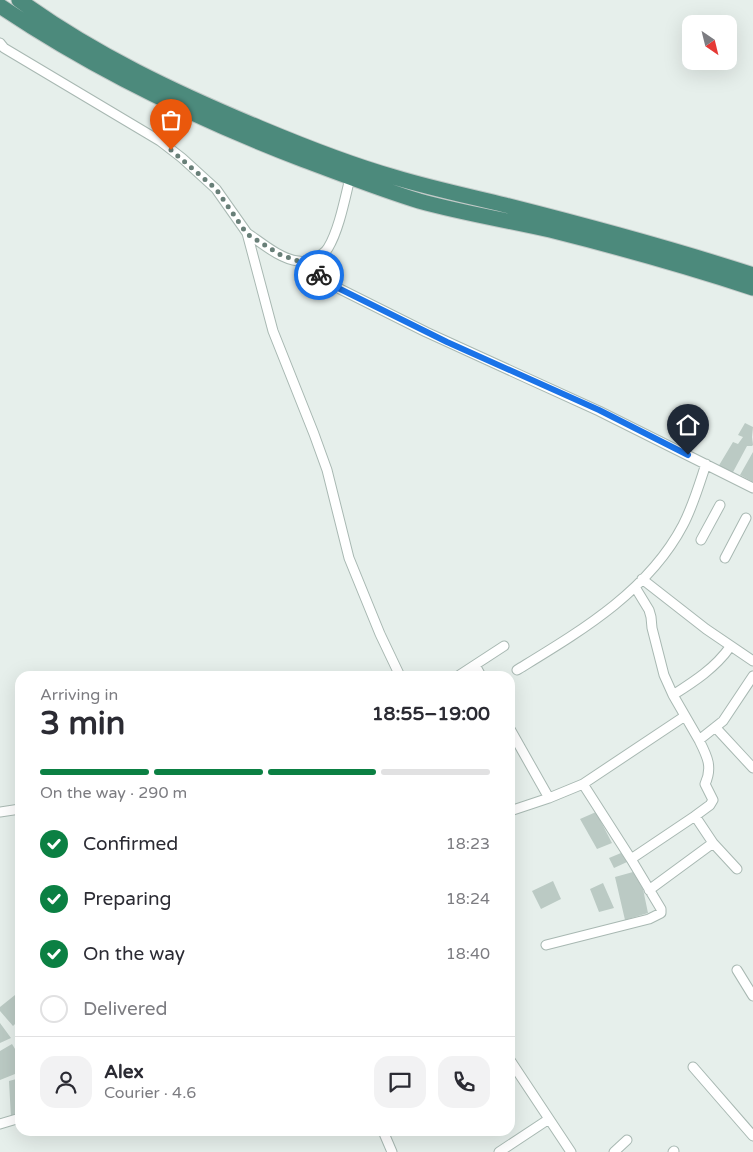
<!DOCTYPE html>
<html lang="en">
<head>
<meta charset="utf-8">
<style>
	body { margin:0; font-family:"Varela Round",sans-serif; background:#f2f2f3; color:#2b2b33; height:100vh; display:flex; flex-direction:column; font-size:19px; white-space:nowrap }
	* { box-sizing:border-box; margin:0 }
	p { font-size:16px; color:#7c7c81 }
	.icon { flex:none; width:28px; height:28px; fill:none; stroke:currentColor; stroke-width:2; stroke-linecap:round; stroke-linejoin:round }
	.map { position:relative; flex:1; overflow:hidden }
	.side { position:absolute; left:15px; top:671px; width:500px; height:465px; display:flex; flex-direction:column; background:#fff; border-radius:15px; box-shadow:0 5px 20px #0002 }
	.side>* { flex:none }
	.needle { width:32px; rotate:145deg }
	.controls { position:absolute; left:682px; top:15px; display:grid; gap:10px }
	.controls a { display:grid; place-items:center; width:55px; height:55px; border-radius:10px; background:#fff; box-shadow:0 5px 20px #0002; font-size:25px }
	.pin { position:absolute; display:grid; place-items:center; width:42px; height:42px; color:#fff; margin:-51px -21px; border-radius:50% 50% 50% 0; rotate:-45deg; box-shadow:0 0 5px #0007 }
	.pin .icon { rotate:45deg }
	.courier { position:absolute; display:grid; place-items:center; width:50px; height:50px; margin:-25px; border:4px solid #1a73e8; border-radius:50%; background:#fff; color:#222; box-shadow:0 1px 6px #0007 }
	.headline em { font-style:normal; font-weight:800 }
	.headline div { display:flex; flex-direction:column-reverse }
	.headline { display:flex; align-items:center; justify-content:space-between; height:85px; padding:0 25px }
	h1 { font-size:32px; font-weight:800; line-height:38px }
	.bar { display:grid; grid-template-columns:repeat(4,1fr); gap:8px 5px; align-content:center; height:60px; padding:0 25px }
	.bar i { height:6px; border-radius:4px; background:#e1e1e2 }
	.bar .on { background:#0b8043 }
	.bar p { grid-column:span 4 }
	.line { display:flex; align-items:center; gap:12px; padding:0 25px; border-top:1px solid #e1e1e2 }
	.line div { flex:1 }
	.round { display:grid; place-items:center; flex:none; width:52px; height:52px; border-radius:15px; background:#f2f2f3 }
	ol { padding:0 25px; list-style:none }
	li { display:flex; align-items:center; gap:15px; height:55px }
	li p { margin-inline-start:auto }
	li .icon { padding:5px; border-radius:50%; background:#0b8043; color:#fff; stroke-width:4 }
	li:last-child { color:#7c7c81 }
	li i { width:28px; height:28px; border:2px solid #e1e1e2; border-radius:50% }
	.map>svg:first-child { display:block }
	.building { fill:#bbcac4 }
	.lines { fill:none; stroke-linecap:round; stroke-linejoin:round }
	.minor-casing { stroke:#a8b8b2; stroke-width:11 }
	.trunk-casing { stroke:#c2cac8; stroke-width:17 }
	.minor { stroke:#fff; stroke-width:9 }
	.trunk { stroke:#4c8a7c; stroke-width:15 }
	.done { stroke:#687f78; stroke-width:5; stroke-dasharray:0 9 }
	.route { stroke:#1a73e8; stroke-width:6 }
</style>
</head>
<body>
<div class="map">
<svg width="753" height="1152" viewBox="0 0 753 1152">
	<rect width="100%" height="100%" fill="#e6efeb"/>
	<!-- building -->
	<path class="building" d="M745,423L753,427L752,437L753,445L752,446H747L732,474L718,467L733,442L738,444L743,437L738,435Z
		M753,452V482L740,475Z
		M596,812L612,843L597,849L580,819Z
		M621,853L627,862L614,868L609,858Z
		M633,872L643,889L648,913L625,920L615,877Z
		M553,881L561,899L541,909L532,891Z
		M603,883L614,908L599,912L590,889Z
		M20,991V1010L17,1013L20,1019L13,1026L0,1011V1007Z
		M0,1023L11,1038L0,1043Z
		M12,1044L20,1057V1072L0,1080V1051Z
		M20,1078V1115L11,1118L9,1081Z"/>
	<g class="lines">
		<!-- minor casing -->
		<g class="minor-casing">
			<path id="minor" d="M0,43L4,48L160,141L182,158L216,189L247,233L273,331L314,434L327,470L349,558L380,634L400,676
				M247,233C262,243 280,259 298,261C308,263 323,256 328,248C339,230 345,198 350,178
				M298,261L340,289L426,332L599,411L753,488
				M701,540L720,505
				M725,558L746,518
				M642,579L706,629L753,661
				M635,587L649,610L651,617L652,628L664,675L673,695L699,740L723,721L753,676
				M475,665L481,676
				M517,670C579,632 648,592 683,525C693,506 699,485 706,464
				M458,676L504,646
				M673,695C695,681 715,668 730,647
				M716,728L753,768
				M510,729L549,798
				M699,740C707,756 713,767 705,784L713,800L710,805L695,816L713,843L737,869
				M583,784L631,859L695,816
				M510,811L549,798L583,784L685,716
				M0,812L20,809
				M649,890L713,843
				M546,945L649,919L661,913V909L631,859
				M737,970L753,996
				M510,1060L571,1152
				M693,1067L753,1136
				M0,1124L20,1118
				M383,1131L392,1152
				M499,1152L549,1119
				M614,1152L627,1140
				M673,1152L674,1151"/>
		</g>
		<!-- trunk casing -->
		<g class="trunk-casing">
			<path id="trunk" d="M19,0C93,54 176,93 260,128C303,146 348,164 394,177C430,188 468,196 505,205C588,226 671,248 753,275
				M0,6C95,70 197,119 304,160C342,174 380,189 419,201C462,213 506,220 550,230C618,247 686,266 753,288"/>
		</g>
		<!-- minor -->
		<use href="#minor" class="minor"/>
		<!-- trunk -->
		<use href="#trunk" class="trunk"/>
	</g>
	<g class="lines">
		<!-- done -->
		<path class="done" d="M171,150L216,189L247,234L281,255L298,261L319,275"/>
		<!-- route -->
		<path class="route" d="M319,275L340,289L447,342L599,410L688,455"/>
	</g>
</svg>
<div class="controls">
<a><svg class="needle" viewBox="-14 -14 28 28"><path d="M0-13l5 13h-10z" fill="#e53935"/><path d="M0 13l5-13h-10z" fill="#7c7c81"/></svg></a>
</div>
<div class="pin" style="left:171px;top:150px;background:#ea580c"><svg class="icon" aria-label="bag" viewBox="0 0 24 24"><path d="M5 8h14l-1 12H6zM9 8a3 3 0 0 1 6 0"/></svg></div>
<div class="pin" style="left:688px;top:455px;background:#1f2937"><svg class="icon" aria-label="home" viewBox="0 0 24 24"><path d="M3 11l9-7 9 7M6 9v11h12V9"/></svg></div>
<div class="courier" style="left:319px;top:275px"><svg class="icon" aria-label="bike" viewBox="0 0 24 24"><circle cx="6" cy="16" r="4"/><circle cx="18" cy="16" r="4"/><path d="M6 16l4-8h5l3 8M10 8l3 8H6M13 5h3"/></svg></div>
<section class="side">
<div class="headline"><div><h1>3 min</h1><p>Arriving in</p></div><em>18:55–19:00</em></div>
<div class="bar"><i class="on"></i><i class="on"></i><i class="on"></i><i></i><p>On the way · 290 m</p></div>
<ol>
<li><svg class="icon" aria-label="check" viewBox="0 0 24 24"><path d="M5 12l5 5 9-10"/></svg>Confirmed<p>18:23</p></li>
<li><svg class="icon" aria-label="check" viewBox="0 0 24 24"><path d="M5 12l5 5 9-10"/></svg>Preparing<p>18:24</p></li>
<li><svg class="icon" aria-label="check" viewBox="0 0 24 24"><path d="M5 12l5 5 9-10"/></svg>On the way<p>18:40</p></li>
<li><i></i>Delivered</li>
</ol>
<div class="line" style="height:90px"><a class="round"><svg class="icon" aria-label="person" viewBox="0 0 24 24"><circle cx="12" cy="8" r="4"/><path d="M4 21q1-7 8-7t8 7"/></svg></a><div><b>Alex</b><p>Courier · 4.6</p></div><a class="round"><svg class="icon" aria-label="chat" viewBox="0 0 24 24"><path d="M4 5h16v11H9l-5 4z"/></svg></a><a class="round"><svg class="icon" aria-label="phone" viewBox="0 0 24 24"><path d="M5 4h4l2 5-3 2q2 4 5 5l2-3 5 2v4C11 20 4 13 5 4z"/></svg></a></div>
</section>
</div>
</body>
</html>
